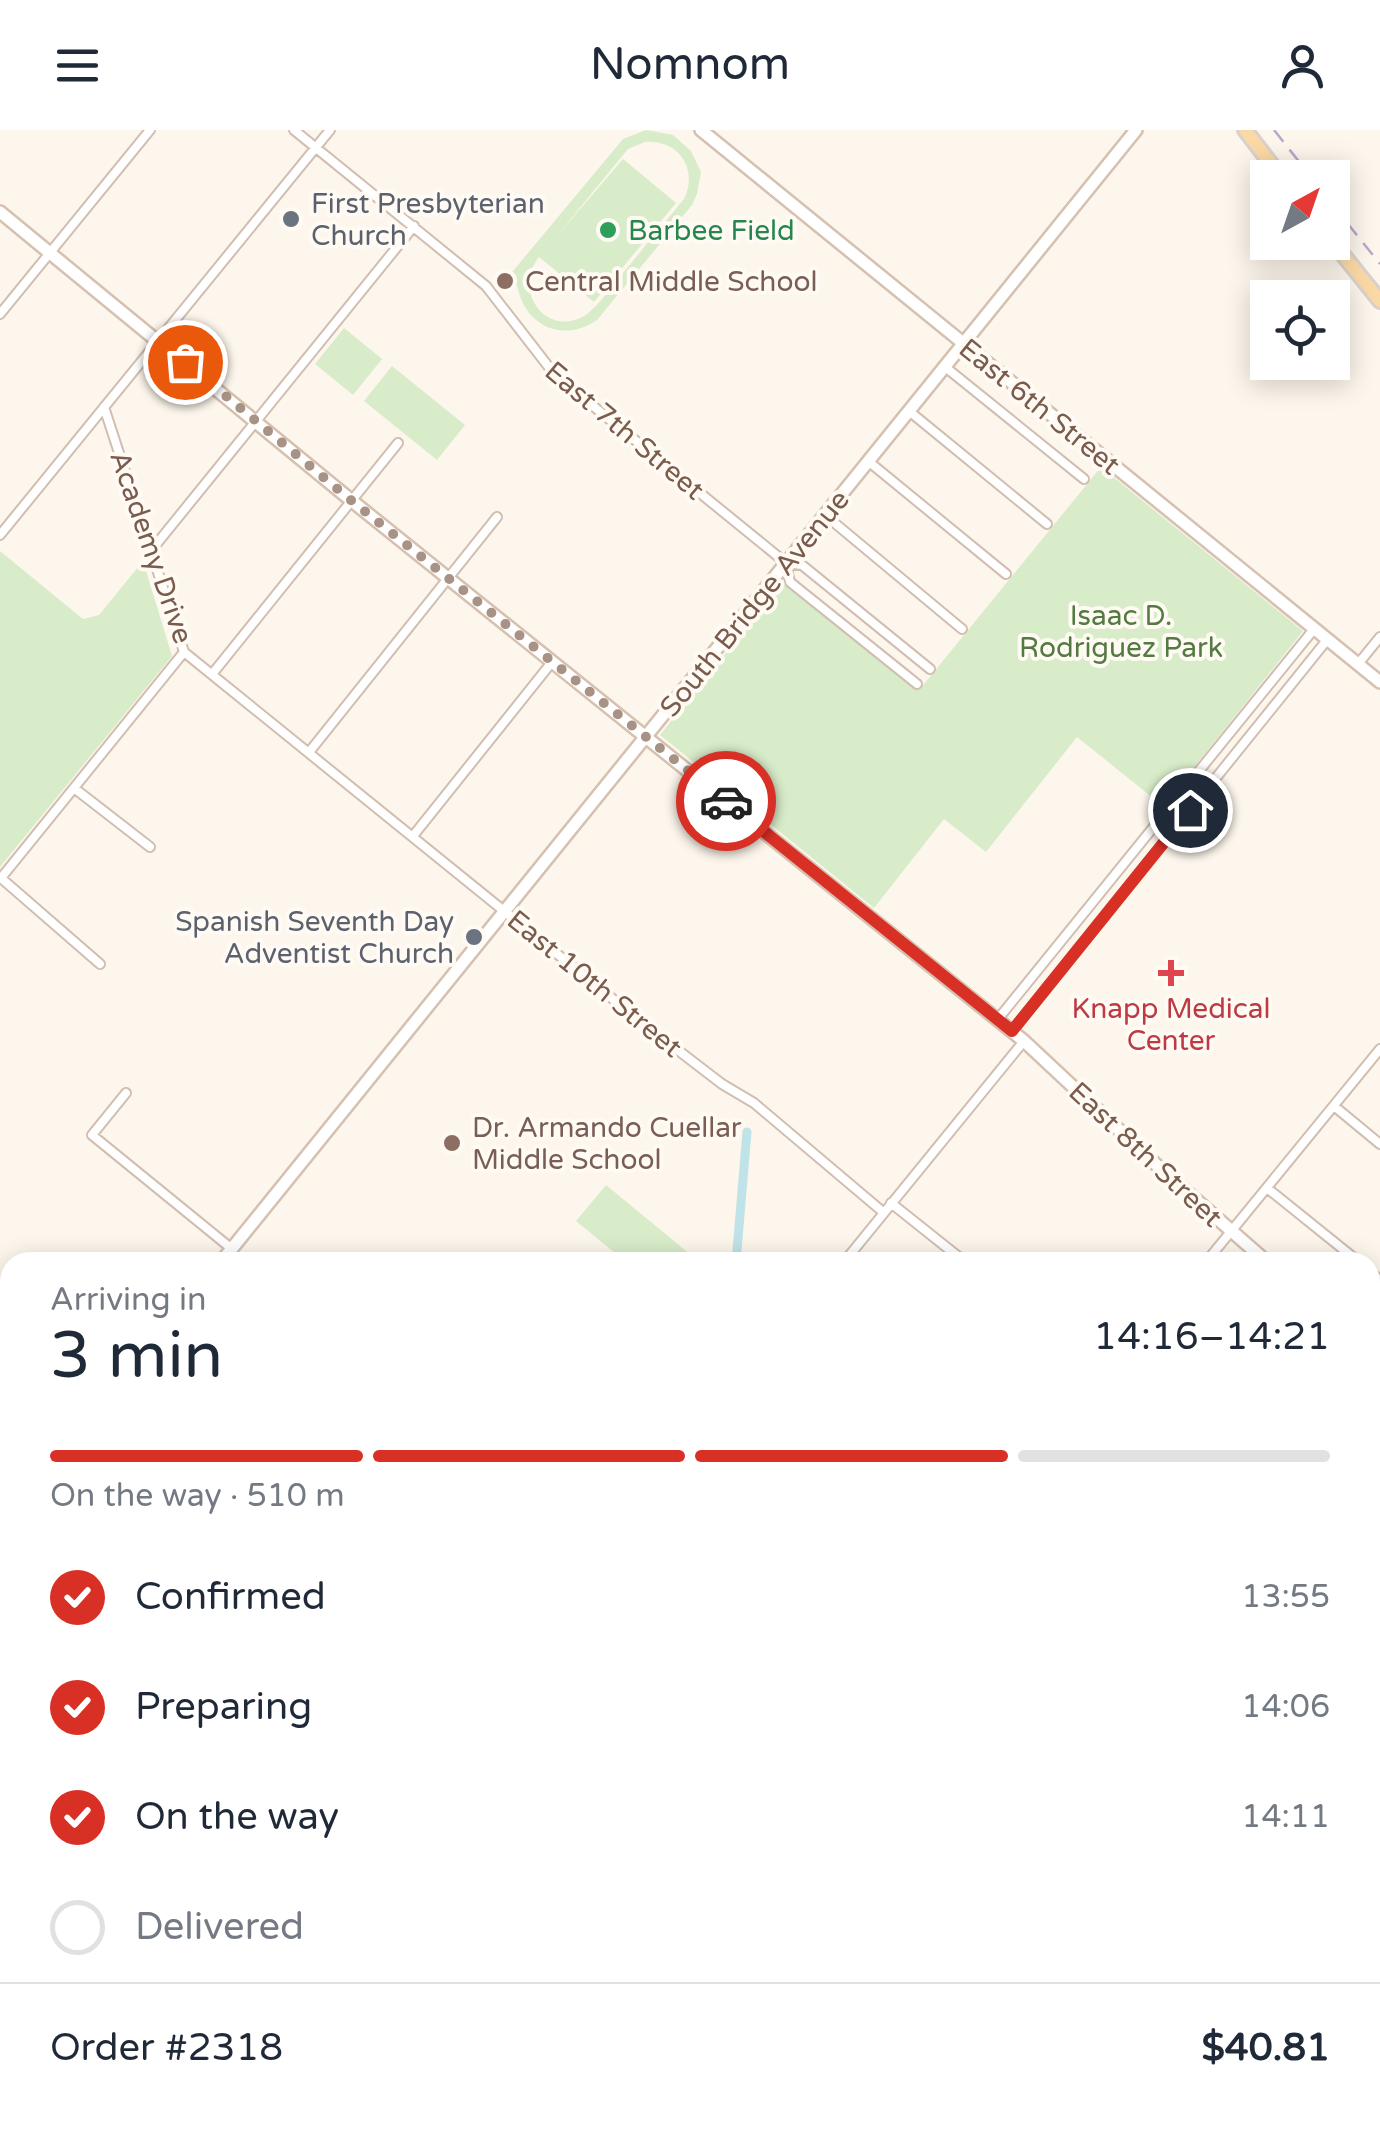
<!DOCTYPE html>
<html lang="en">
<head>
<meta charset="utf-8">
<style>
	body { margin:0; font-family:"Varela Round",sans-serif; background:#f2f2f3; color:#1f2937; height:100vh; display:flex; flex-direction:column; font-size:38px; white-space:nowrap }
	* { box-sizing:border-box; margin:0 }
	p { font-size:32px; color:#747a83 }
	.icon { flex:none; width:55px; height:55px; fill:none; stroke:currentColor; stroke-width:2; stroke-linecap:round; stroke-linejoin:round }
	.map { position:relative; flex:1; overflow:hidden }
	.drawer { position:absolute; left:0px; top:1122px; width:1380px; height:882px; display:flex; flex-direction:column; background:#fff; border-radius:30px 30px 0 0; box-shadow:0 5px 25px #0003 }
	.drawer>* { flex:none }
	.needle { width:65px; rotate:40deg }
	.buttons { position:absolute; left:1250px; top:30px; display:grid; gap:20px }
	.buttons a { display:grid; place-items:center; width:100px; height:100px; border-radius:0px; background:#fff; box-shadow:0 5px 25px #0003; font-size:50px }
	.pin { position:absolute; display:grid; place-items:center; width:85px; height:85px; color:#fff; margin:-42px; border:5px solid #fff; border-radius:50%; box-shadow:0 2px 10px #0007 }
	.courier { position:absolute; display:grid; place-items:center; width:100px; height:100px; margin:-50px; border:8px solid #d93025; border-radius:50%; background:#fff; color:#222; box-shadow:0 2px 12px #0007 }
	.summary em { font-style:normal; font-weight:600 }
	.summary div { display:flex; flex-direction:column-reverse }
	.summary { display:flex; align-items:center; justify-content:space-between; height:170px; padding:0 50px }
	h1 { font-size:65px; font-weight:600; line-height:75px }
	.bar { display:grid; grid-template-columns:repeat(4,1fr); gap:15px 10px; align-content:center; height:120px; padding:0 50px }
	.bar i { height:12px; border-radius:8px; background:#e0e1e3 }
	.bar .current { background:#d93025 }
	.bar p { grid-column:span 4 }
	.line { display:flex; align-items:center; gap:25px; padding:0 50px; border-top:2px solid #e0e1e3 }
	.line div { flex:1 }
	ol { padding:0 50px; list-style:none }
	li { display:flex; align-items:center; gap:30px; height:110px }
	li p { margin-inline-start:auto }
	li .icon { padding:10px; border-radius:50%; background:#d93025; color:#fff; stroke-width:4 }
	li:last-child { color:#747a83 }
	li i { width:55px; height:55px; border:5px solid #e0e1e3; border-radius:50% }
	header { display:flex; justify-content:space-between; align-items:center; height:130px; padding:0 50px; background:#fff; font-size:45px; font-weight:600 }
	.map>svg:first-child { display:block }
	.green { fill:#d8ecc9; fill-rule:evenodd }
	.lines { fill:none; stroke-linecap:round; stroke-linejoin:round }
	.canal { stroke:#bfe3e8; stroke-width:9 }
	.street-casing { stroke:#d1beb0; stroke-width:12 }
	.secondary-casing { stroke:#d6c0b0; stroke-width:16 }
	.primary-casing { stroke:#dad1cd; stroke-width:18 }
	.street { stroke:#fff; stroke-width:8 }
	.secondary { stroke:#fff; stroke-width:11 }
	.primary { stroke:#fbd9a5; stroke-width:12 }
	.rail { stroke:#b9a8c9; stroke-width:2.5; stroke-dasharray:15 10; stroke-linecap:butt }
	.done { stroke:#a89285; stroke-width:10; stroke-dasharray:0 18 }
	.route { stroke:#d93025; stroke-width:12 }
	.worship-dot { fill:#6b7280; stroke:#fffaf3; stroke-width:4 }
	.leisure-dot { fill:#2e9e5b; stroke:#fffaf3; stroke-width:4 }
	.education-dot { fill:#8d6e63; stroke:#fffaf3; stroke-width:4 }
	.health-dot { fill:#e0444e; stroke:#fffaf3; stroke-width:4 }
	.labels { text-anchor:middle; stroke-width:8; stroke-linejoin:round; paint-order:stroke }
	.worship-label { font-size:28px; fill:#5b616d; stroke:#fffaf3; text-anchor:start }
	.leisure-label { font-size:28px; fill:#27864d; stroke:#fffaf3; text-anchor:start }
	.education-label { font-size:28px; fill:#785e54; stroke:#fffaf3; text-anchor:start }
	.street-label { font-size:28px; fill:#7a5c4d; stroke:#fffaf3 }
	.park-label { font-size:28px; fill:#537a41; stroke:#fffaf3 }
	.health-label { font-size:28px; fill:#be3a42; stroke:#fffaf3 }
</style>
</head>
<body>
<header><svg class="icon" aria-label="menu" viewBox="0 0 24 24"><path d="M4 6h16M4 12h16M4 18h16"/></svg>Nomnom<svg class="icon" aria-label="person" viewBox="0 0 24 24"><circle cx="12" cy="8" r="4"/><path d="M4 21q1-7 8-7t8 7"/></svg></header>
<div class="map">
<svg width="1380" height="2003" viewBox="0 0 1380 2003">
	<rect width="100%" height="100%" fill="#fdf6ec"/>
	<!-- green -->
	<path class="green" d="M646,0L673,5L691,21L701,42L697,64L692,75L597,190C562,214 524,195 517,155L511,160L503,153L623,9ZM645,12C678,9 699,39 684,69C662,96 640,122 618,149C609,160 599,175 587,184C549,210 511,163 539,127L594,172L676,73L623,29L556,107L628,19Z
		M344,198L382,229L353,265L315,234Z
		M392,236L465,295L437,330L364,271Z
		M1101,337L1303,501L1163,676L1077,607L986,722L944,689L874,778L660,605L785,450L920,559Z
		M0,421L83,489L99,485L143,431L172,526L0,737Z
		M606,1055L697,1130L694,1132H626L576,1091Z"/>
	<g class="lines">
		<!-- canal -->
		<path class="canal" d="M736,1132L747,1002
			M473,2003L476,1995"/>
		<!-- street casing -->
		<g class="street-casing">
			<path id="street" d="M294,0L486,156L555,245L786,433L802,435L930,539
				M0,184L150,0
				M944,236L1084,349
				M104,277L184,522L640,891L722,954L754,973L883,1082
				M909,281L1047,394
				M868,331L1006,444
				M825,385L962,499
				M0,405L330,0
				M150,422L414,96
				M786,434L790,452L917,554
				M1358,534L1380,507
				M213,543L398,313
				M310,621L497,387
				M74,658L150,717
				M413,706L552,532
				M100,834L1,748L184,522
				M998,889L1314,499
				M1012,901L1327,510
				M126,963L92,1005L232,1119
				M1334,976L1380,1014
				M1267,1058L1359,1132
				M891,1073L965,1132
				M844,1132L1024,911
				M1206,1132L1380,919
				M1370,1142L1380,1150
				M0,1247L10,1255
				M1370,1619L1380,1627
				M1370,1652L1380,1640
				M1370,1785L1380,1793
				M1370,1921L1380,1929
				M576,1995L586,2003
				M665,1995L675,2003
				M723,1995L733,2003
				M1038,1995L1048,2003
				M1187,1995L1197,2003
				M1325,1995L1332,2003
				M64,2003L66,1995
				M191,2003L193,1995
				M535,2003L538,1995
				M933,2003L939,1995
				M992,2003L999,1995
				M1118,2003L1125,1995"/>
		</g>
		<!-- secondary casing -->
		<g class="secondary-casing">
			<path id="secondary" d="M701,0L1380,552
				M0,82L352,371L1024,911L1163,1041L1267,1132
				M221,1132L1136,0
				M1370,1217L1380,1225
				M1370,1345L1380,1332
				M0,1405L10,1392
				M836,2003L843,1995"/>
		</g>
		<!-- primary casing -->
		<g class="primary-casing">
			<path id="primary" d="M1245,0L1282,48
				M1332,111L1380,171"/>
		</g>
		<!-- street -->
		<use href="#street" class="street"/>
		<!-- secondary -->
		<use href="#secondary" class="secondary"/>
		<!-- primary -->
		<use href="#primary" class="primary"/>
		<!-- rail -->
		<path class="rail" d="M1274,0L1312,48
			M1332,74L1380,134"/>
	</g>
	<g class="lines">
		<!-- done -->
		<path class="done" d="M185,232L352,371L726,671"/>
		<!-- route -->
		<path class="route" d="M726,671L1012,901L1190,680"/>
	</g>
	<!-- markers -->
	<g class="worship-dot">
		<circle cx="291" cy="89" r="10"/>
		<circle cx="474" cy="807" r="10"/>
	</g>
	<circle class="leisure-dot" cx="608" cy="100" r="10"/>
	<g class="education-dot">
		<circle cx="505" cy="151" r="10"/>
		<circle cx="452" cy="1013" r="10"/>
	</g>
	<path class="health-dot" d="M1166 828h10v10h10v10h-10v10h-10v-10h-10v-10h10z"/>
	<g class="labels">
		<!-- worship labels -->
		<g class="worship-label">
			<text x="311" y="83">First Presbyterian<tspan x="311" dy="32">Church</tspan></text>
			<text x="454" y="801" text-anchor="end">Spanish Seventh Day<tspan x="454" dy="32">Adventist Church</tspan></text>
		</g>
		<!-- leisure labels -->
		<g class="leisure-label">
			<text x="628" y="110">Barbee Field</text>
		</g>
		<!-- education labels -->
		<g class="education-label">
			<text x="525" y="161">Central Middle School</text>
			<text x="472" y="1007">Dr. Armando Cuellar<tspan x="472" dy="32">Middle School</tspan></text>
		</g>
		<!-- street labels -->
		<g class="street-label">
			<text transform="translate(1040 276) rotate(39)" y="10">East 6th Street</text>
			<text transform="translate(625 300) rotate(40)" y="10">East 7th Street</text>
			<text transform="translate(152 417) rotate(71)" y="10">Academy Drive</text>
			<text transform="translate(754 473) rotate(-51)" y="10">South Bridge Avenue</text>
			<text transform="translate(595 853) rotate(39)" y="10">East 10th Street</text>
			<text transform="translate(1146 1024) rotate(43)" y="10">East 8th Street</text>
		</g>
		<!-- park labels -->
		<g class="park-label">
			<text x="1121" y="495">Isaac D.<tspan x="1121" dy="32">Rodriguez Park</tspan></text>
		</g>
		<!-- health labels -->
		<g class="health-label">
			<text x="1171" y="888">Knapp Medical<tspan x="1171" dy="32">Center</tspan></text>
		</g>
	</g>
</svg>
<div class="buttons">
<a><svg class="needle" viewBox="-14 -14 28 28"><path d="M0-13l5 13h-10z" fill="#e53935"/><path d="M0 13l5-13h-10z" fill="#747a83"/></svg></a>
<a><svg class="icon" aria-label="locate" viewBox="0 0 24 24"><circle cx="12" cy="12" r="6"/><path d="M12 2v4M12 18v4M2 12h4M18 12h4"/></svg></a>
</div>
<div class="pin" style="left:185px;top:232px;background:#ea580c"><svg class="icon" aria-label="bag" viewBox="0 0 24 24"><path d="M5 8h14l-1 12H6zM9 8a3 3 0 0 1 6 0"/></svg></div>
<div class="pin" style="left:1190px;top:680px;background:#1f2937"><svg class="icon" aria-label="home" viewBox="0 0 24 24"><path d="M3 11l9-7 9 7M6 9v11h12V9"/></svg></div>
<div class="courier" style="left:726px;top:671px"><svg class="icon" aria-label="car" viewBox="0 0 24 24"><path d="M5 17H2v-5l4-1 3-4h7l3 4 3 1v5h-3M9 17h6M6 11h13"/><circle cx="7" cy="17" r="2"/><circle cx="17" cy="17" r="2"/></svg></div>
<section class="drawer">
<div class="summary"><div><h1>3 min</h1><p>Arriving in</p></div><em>14:16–14:21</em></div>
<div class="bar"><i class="current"></i><i class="current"></i><i class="current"></i><i></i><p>On the way · 510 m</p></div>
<ol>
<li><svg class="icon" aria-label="check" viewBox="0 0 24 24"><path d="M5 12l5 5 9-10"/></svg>Confirmed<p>13:55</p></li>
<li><svg class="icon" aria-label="check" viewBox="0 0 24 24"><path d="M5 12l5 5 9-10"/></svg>Preparing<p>14:06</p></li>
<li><svg class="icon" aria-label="check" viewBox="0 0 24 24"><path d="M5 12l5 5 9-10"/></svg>On the way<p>14:11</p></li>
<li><i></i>Delivered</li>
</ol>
<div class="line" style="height:130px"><div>Order #2318</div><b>$40.81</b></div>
</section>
</div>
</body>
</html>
